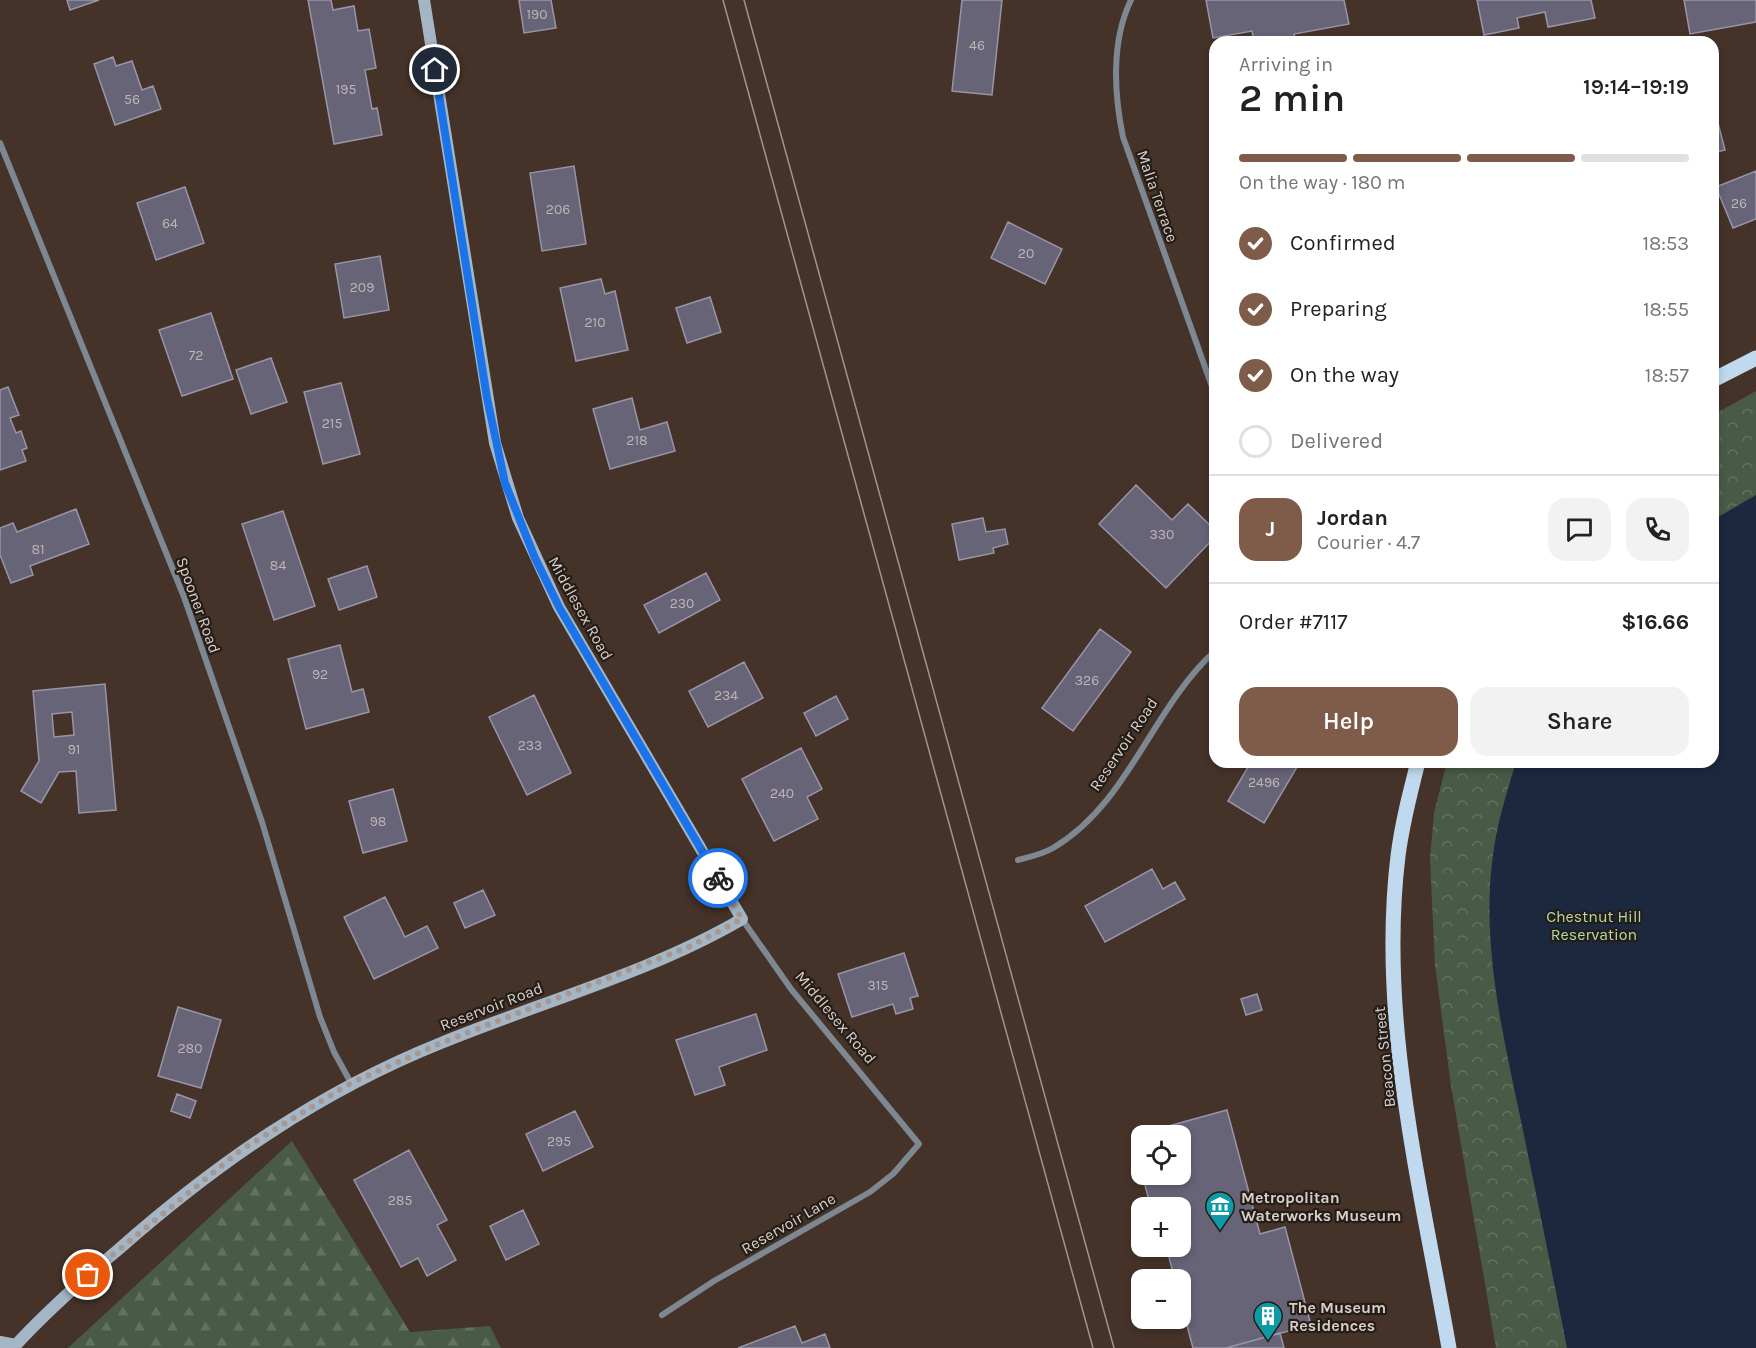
<!DOCTYPE html>
<html lang="en">
<head>
<meta charset="utf-8">
<style>
	body { margin:0; font-family:Karla,sans-serif; background:#f2f2f2; color:#222; height:100vh; display:flex; flex-direction:column; font-size:22px; white-space:nowrap }
	* { box-sizing:border-box; margin:0 }
	p { font-size:20px; color:#767676 }
	.icon { flex:none; width:33px; height:33px; fill:none; stroke:currentColor; stroke-width:2; stroke-linecap:round; stroke-linejoin:round }
	.map { position:relative; flex:1; overflow:hidden }
	.sheet { position:absolute; left:1209px; top:36px; width:510px; height:732px; display:flex; flex-direction:column; background:#fff; border-radius:18px; box-shadow:0 3px 9px #0003 }
	.sheet>* { flex:none }
	.controls { position:absolute; left:1131px; top:1125px; display:grid; gap:12px }
	.controls a { display:grid; place-items:center; width:60px; height:60px; border-radius:12px; background:#fff; box-shadow:0 3px 9px #0003; font-size:30px }
	.pin { position:absolute; display:grid; place-items:center; width:51px; height:51px; color:#fff; margin:-26px; border:3px solid #fff; border-radius:50%; box-shadow:0 2px 6px #0007 }
	.courier { position:absolute; display:grid; place-items:center; width:60px; height:60px; margin:-30px; border:4px solid #1a73e8; border-radius:50%; background:#fff; color:#222; box-shadow:0 2px 8px #0007 }
	.summary em { font-style:normal; font-weight:600 }
	.summary div { display:flex; flex-direction:column-reverse }
	.summary { display:flex; align-items:center; justify-content:space-between; height:102px; padding:0 30px }
	h1 { font-size:39px; font-weight:600; line-height:45px }
	.bar { display:grid; grid-template-columns:repeat(4,1fr); gap:9px 6px; align-content:center; height:72px; padding:0 30px }
	.bar i { height:8px; border-radius:4px; background:#e0e0e0 }
	.bar .on { background:#7f5c49 }
	.bar p { grid-column:span 4 }
	.line { display:flex; align-items:center; gap:15px; padding:0 30px; border-top:2px solid #e0e0e0 }
	.line div { flex:1 }
	.round { display:grid; place-items:center; flex:none; width:63px; height:63px; border-radius:18px; background:#f2f2f2 }
	ol { padding:0 30px; list-style:none }
	li { display:flex; align-items:center; gap:18px; height:66px }
	li p { margin-inline-start:auto }
	li .icon { padding:6px; border-radius:50%; background:#7f5c49; color:#fff; stroke-width:4 }
	li:last-child { color:#767676 }
	li i { width:33px; height:33px; border:3px solid #e0e0e0; border-radius:50% }
	.button { display:flex; gap:12px; margin-top:auto; padding:12px 30px }
	.button a { flex:1; height:69px; border-radius:18px; background:#7f5c49; color:#fff; font-size:24px; font-weight:600; line-height:69px; text-align:center }
	.button a+a { background:#f2f2f2; color:#222 }
	.map>svg:first-child { display:block }
	.forest { fill:url(#forest-firs) }
	.park { fill:url(#park-crowns) }
	.water { fill:#1c283e }
	.building { fill:#686478; stroke:#9894a9; stroke-width:1.5; fill-rule:evenodd }
	.lines { fill:none; stroke-linecap:round; stroke-linejoin:round }
	.street { stroke:#7d8893; stroke-width:6 }
	.secondary { stroke:#a4b6c6; stroke-width:12 }
	.primary { stroke:#c1d9ee; stroke-width:15 }
	.tram { stroke:#a2948c; stroke-width:1.5 }
	.done { stroke:#a69890; stroke-width:6; stroke-dasharray:0 10.8 }
	.route { stroke:#1a73e8; stroke-width:8 }
	.labels { text-anchor:middle; stroke-width:4.5; stroke-linejoin:round; paint-order:stroke }
	.number-label { font-size:14px; fill:#beb4b4 }
	.street-label { font-size:16px; fill:#dacfc8; stroke:#251d18 }
	.park-label { font-size:16px; fill:#b0daad; stroke:#251d18 }
	.poi-label { font-size:16px; font-weight:bold; fill:#dacfc8; stroke:#251d18; text-anchor:start }
</style>
</head>
<body>
<div class="map">
<svg width="1756" height="1348" viewBox="0 0 1756 1348">
	<defs>
		<pattern id="forest-firs" width="22" height="20" patternUnits="userSpaceOnUse" patternTransform="scale(1.5)"><rect width="22" height="20" fill="#495b47"/><path d="M5 1l3.5 6h-7zM16 11l3.5 6h-7z" fill="#637260"/></pattern>
		<pattern id="park-crowns" width="20" height="18" patternUnits="userSpaceOnUse" patternTransform="scale(1.5)"><rect width="20" height="18" fill="#495b47"/><path d="M2 6a3 3 0 1 1 6 0M12 15a3 3 0 1 1 6 0" fill="none" stroke="#637260"/></pattern>
	</defs>
	<rect width="100%" height="100%" fill="#453329"/>
	<!-- forest -->
	<path class="forest" d="M292,1141L410,1332L490,1326L501,1348H68Z"/>
	<!-- park -->
	<path class="park" d="M1756,391V1348H1496L1451,1086L1435,965L1430,859L1434,813L1447,762H1713V415Z"/>
	<!-- water -->
	<path class="water" d="M1756,495V1348H1567C1552,1271 1536,1193 1520,1116C1502,1031 1481,942 1493,855C1497,823 1507,792 1516,762H1713V520Z"/>
	<!-- building -->
	<path class="building" d="M67,0H99L70,10Z
		M308,0H331L333,10L354,6L358,31L369,29L376,68L365,70L372,109L377,108L382,135L334,144Z
		M519,0H551L556,28L524,33Z
		M962,0H1002L992,95L952,91Z
		M1206,0H1344L1349,24L1294,34L1296,42H1254L1252,31L1213,38Z
		M1477,0H1591L1595,18L1548,27L1545,12L1517,18L1519,28L1484,35Z
		M1684,0H1756V22L1690,34Z
		M113,57L116,66L132,61L142,90L153,86L161,109L115,125L94,64Z
		M1718,123L1725,150L1713,153V124Z
		M574,166L586,244L542,251L530,173Z
		M1756,171V219L1733,228L1716,187Z
		M185,187L204,243L156,260L137,203Z
		M1008,222L1062,249L1045,284L991,258Z
		M380,256L389,310L344,318L335,264Z
		M601,279L605,294L615,291L628,350L576,361L560,288Z
		M710,297L721,332L687,343L676,308Z
		M211,313L233,379L182,396L159,330Z
		M271,358L287,402L251,414L236,370Z
		M341,383L360,454L323,464L304,392Z
		M8,387L19,415L10,418L16,433L21,431L27,448L22,450L26,461L0,470V390Z
		M632,398L640,430L667,422L675,451L610,469L593,409Z
		M1136,485L1172,520L1188,504L1215,530V537L1166,588L1099,524Z
		M76,509L89,544L30,566L33,575L11,583L0,555V528L13,523L17,532Z
		M283,511L315,606L274,620L242,524Z
		M983,518L986,532L1005,529L1008,544L993,548L994,553L959,560L952,524Z
		M367,566L377,597L339,610L328,579Z
		M706,573L720,600L659,633L644,605Z
		M1100,629L1131,652L1073,731L1042,708Z
		M340,645L352,692L363,689L369,712L306,729L288,659Z
		M744,662L763,698L708,727L689,691Z
		M105,684L116,810L79,813L76,771L59,772L41,803L21,791L39,761L33,691ZM72,712L74,735L54,737L52,714Z
		M534,695L571,773L527,795L489,717Z
		M836,696L848,719L816,736L804,713Z
		M801,748L822,789L807,797L818,819L774,841L742,779Z
		M1251,762H1300L1264,823L1228,801Z
		M393,789L407,841L363,853L349,801Z
		M1152,869L1163,889L1175,882L1185,899L1105,942L1085,906Z
		M483,890L495,915L465,928L454,903Z
		M385,897L405,937L427,926L438,948L374,979L344,917Z
		M904,953L918,996L910,998L913,1009L896,1014L893,1004L852,1017L838,974Z
		M1257,994L1262,1010L1246,1015L1241,999Z
		M178,1007L221,1020L201,1088L158,1076Z
		M756,1014L767,1050L719,1067L725,1085L695,1095L676,1040Z
		M177,1094L196,1101L190,1118L171,1111Z
		M1227,1110L1260,1234L1285,1227L1311,1325L1226,1348H1193L1180,1300V1280H1175L1166,1246H1180V1208H1151L1142,1174H1180V1136H1142V1171L1132,1136Z
		M575,1111L593,1147L543,1171L526,1134Z
		M409,1150L447,1220L437,1225L456,1260L427,1276L418,1258L401,1267L354,1180Z
		M523,1210L539,1244L506,1260L490,1226Z
		M795,1326L802,1343L825,1334L830,1348H738Z
		M1280,1333L1284,1348H1226Z"/>
	<g class="lines">
		<!-- street -->
		<path class="street" d="M1131,0C1111,41 1114,94 1123,137L1215,395
			M0,143L184,597L262,822L320,1017L334,1052L351,1083
			M1018,860C1030,857 1043,854 1053,848C1130,802 1151,709 1215,651
			M662,1315L714,1281L870,1192L893,1174L919,1144L791,989L742,919"/>
		<!-- secondary -->
		<path class="secondary" d="M0,1342L16,1345
			M13,1348C46,1312 82,1280 119,1249C217,1163 319,1092 441,1043C538,1003 652,972 742,919L559,607L518,518L495,443L424,0"/>
		<!-- primary -->
		<path class="primary" d="M1713,380L1756,358
			M1418,762C1410,793 1402,824 1398,856C1378,1020 1421,1187 1449,1348"/>
		<!-- tram -->
		<path class="tram" d="M723,0L1093,1348
			M744,0L1114,1348"/>
	</g>
	<g class="lines">
		<!-- done -->
		<path class="done" d="M88,1275L241,1150L351,1083L441,1043L691,946L742,919L718,878"/>
		<!-- route -->
		<path class="route" d="M435,70L487,398L505,483L535,558L559,607L718,878"/>
	</g>
	<!-- icons -->
	<defs>
		<g id="museum-pin" transform="scale(1.5)"><path d="M0 17L-7.5 6A9.5 9.5 0 1 1 7.5 6Z" fill="#0f9aa8" stroke="#251d18"/><path d="M0-6L6-3V-2H-6V-3ZM-5-1h2V3h-2ZM-1-1h2V3h-2ZM3-1h2V3H3ZM-6 4H6V6H-6Z" fill="#fff"/></g>
		<g id="building-pin" transform="scale(1.5)"><path d="M0 17L-7.5 6A9.5 9.5 0 1 1 7.5 6Z" fill="#0f9aa8" stroke="#251d18"/><path d="M-4-6H4V6H1V3H-1V6H-4ZM-2.5-4.3h1.7v1.8h-1.7ZM.8-4.3h1.7v1.8H.8ZM-2.5-1h1.7V.8h-1.7ZM.8-1h1.7V.8H.8Z" fill="#fff"/></g>
	</defs>
	<g fill-rule="evenodd">
		<use href="#museum-pin" x="1220" y="1206"/>
		<use href="#building-pin" x="1268" y="1316"/>
	</g>
	<g class="labels">
		<!-- number labels -->
		<g class="number-label">
			<text x="537" y="19">190</text>
			<text x="977" y="50">46</text>
			<text x="346" y="94">195</text>
			<text x="132" y="104">56</text>
			<text x="1739" y="208">26</text>
			<text x="558" y="214">206</text>
			<text x="170" y="228">64</text>
			<text x="1026" y="258">20</text>
			<text x="362" y="292">209</text>
			<text x="595" y="327">210</text>
			<text x="196" y="360">72</text>
			<text x="332" y="428">215</text>
			<text x="637" y="445">218</text>
			<text x="1162" y="539">330</text>
			<text x="38" y="554">81</text>
			<text x="278" y="570">84</text>
			<text x="682" y="608">230</text>
			<text x="320" y="679">92</text>
			<text x="1087" y="685">326</text>
			<text x="726" y="700">234</text>
			<text x="530" y="750">233</text>
			<text x="74" y="754">91</text>
			<text x="1264" y="787">2496</text>
			<text x="782" y="798">240</text>
			<text x="378" y="826">98</text>
			<text x="878" y="990">315</text>
			<text x="190" y="1053">280</text>
			<text x="559" y="1146">295</text>
			<text x="400" y="1205">285</text>
		</g>
		<!-- street labels -->
		<g class="street-label">
			<text transform="translate(1158 196) rotate(71)" y="6">Malia Terrace</text>
			<text transform="translate(199 605) rotate(70)" y="6">Spooner Road</text>
			<text transform="translate(581 608) rotate(61)" y="6">Middlesex Road</text>
			<text transform="translate(1123 744) rotate(-56)" y="6">Reservoir Road</text>
			<text transform="translate(491 1006) rotate(-21)" y="6">Reservoir Road</text>
			<text transform="translate(836 1017) rotate(50)" y="6">Middlesex Road</text>
			<text transform="translate(1384 1057) rotate(-96)" y="6">Beacon Street</text>
			<text transform="translate(788 1223) rotate(-30)" y="6">Reservoir Lane</text>
		</g>
		<!-- park labels -->
		<g class="park-label">
			<text x="1594" y="922">Chestnut Hill<tspan x="1594" dy="18">Reservation</tspan></text>
		</g>
		<!-- poi labels -->
		<g class="poi-label">
			<text x="1241" y="1203">Metropolitan<tspan x="1241" dy="18">Waterworks Museum</tspan></text>
			<text x="1289" y="1313">The Museum<tspan x="1289" dy="18">Residences</tspan></text>
		</g>
	</g>
</svg>
<div class="controls">
<a><svg class="icon" aria-label="locate" viewBox="0 0 24 24"><circle cx="12" cy="12" r="6"/><path d="M12 2v4M12 18v4M2 12h4M18 12h4"/></svg></a>
<a>+</a>
<a>−</a>
</div>
<div class="pin" style="left:88px;top:1275px;background:#ea580c"><svg class="icon" aria-label="bag" viewBox="0 0 24 24"><path d="M5 8h14l-1 12H6zM9 8a3 3 0 0 1 6 0"/></svg></div>
<div class="pin" style="left:435px;top:70px;background:#1f2937"><svg class="icon" aria-label="home" viewBox="0 0 24 24"><path d="M3 11l9-7 9 7M6 9v11h12V9"/></svg></div>
<div class="courier" style="left:718px;top:878px"><svg class="icon" aria-label="bike" viewBox="0 0 24 24"><circle cx="6" cy="16" r="4"/><circle cx="18" cy="16" r="4"/><path d="M6 16l4-8h5l3 8M10 8l3 8H6M13 5h3"/></svg></div>
<section class="sheet">
<div class="summary"><div><h1>2 min</h1><p>Arriving in</p></div><em>19:14–19:19</em></div>
<div class="bar"><i class="on"></i><i class="on"></i><i class="on"></i><i></i><p>On the way · 180 m</p></div>
<ol>
<li><svg class="icon" aria-label="check" viewBox="0 0 24 24"><path d="M5 12l5 5 9-10"/></svg>Confirmed<p>18:53</p></li>
<li><svg class="icon" aria-label="check" viewBox="0 0 24 24"><path d="M5 12l5 5 9-10"/></svg>Preparing<p>18:55</p></li>
<li><svg class="icon" aria-label="check" viewBox="0 0 24 24"><path d="M5 12l5 5 9-10"/></svg>On the way<p>18:57</p></li>
<li><i></i>Delivered</li>
</ol>
<div class="line" style="height:108px"><b class="round" style="background:#7f5c49;color:#fff">J</b><div><b>Jordan</b><p>Courier · 4.7</p></div><a class="round"><svg class="icon" aria-label="chat" viewBox="0 0 24 24"><path d="M4 5h16v11H9l-5 4z"/></svg></a><a class="round"><svg class="icon" aria-label="phone" viewBox="0 0 24 24"><path d="M5 4h4l2 5-3 2q2 4 5 5l2-3 5 2v4C11 20 4 13 5 4z"/></svg></a></div>
<div class="line" style="height:78px"><div>Order #7117</div><b>$16.66</b></div>
<div class="button"><a>Help</a><a>Share</a></div>
</section>
</div>
</body>
</html>
